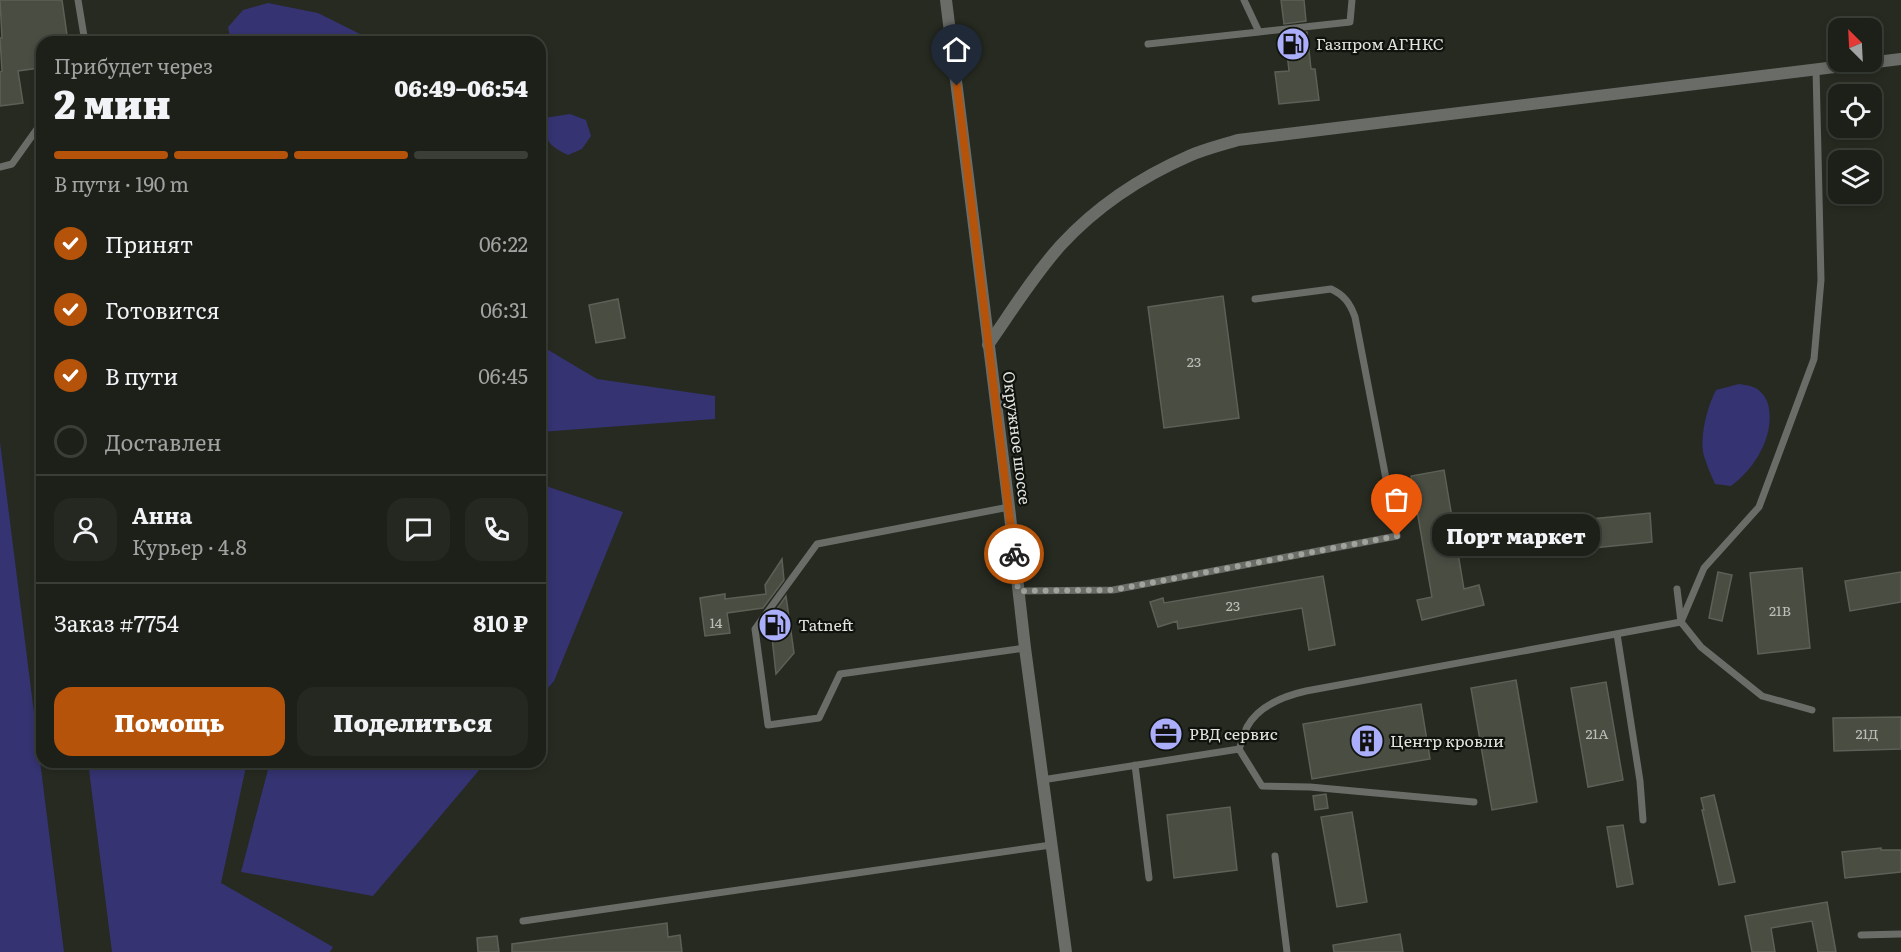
<!DOCTYPE html>
<html lang="ru">
<head>
<meta charset="utf-8">
<style>
	body { margin:0; font-family:Literata,serif; background:#252821; color:#f1f3f6; height:100vh; display:flex; flex-direction:column; font-size:22px; white-space:nowrap }
	* { box-sizing:border-box; margin:0 }
	p { font-size:20px; color:#a0a3a2 }
	.icon { flex:none; width:33px; height:33px; fill:none; stroke:currentColor; stroke-width:2; stroke-linecap:round; stroke-linejoin:round }
	.map { position:relative; flex:1; overflow:hidden }
	.details { position:absolute; left:36px; top:36px; width:510px; height:732px; display:flex; flex-direction:column; background:#1c2018; border-radius:18px; box-shadow:0 3px 9px #0003,0 0 0 2px #3a3e37 }
	.details>* { flex:none }
	.needle { width:39px; rotate:336deg }
	.fabs { position:absolute; left:1828px; top:18px; display:grid; gap:12px }
	.fabs a { display:grid; place-items:center; width:54px; height:54px; border-radius:12px; background:#1c2018; box-shadow:0 3px 9px #0003,0 0 0 2px #3a3e37; font-size:30px }
	.pin { position:absolute; display:grid; place-items:center; width:51px; height:51px; color:#fff; margin:-62px -26px; border-radius:50% 50% 50% 0; rotate:-45deg; box-shadow:0 0 6px #0007 }
	.pin .icon { rotate:45deg }
	.courier { position:absolute; display:grid; place-items:center; width:60px; height:60px; margin:-30px; border:4px solid #b45309; border-radius:50%; background:#fff; color:#222; box-shadow:0 2px 8px #0007 }
	.bubble { position:absolute; height:42px; border-radius:18px; background:#1c2018; box-shadow:0 3px 9px #0003,0 0 0 2px #3a3e37; font-size:20px; font-weight:800; line-height:42px; text-align:center }
	.overview em { font-style:normal; font-weight:800 }
	.overview div { display:flex; flex-direction:column-reverse }
	.overview { display:flex; align-items:center; justify-content:space-between; height:102px; padding:0 18px }
	h1 { font-size:39px; font-weight:800; line-height:45px }
	.bar { display:grid; grid-template-columns:repeat(4,1fr); gap:9px 6px; align-content:center; height:72px; padding:0 18px }
	.bar i { height:8px; border-radius:4px; background:#3a3e37 }
	.bar .active { background:#b45309 }
	.bar p { grid-column:span 4 }
	.line { display:flex; align-items:center; gap:15px; padding:0 18px; border-top:2px solid #3a3e37 }
	.line div { flex:1 }
	.round { display:grid; place-items:center; flex:none; width:63px; height:63px; border-radius:18px; background:#252821 }
	ol { padding:0 18px; list-style:none }
	li { display:flex; align-items:center; gap:18px; height:66px }
	li p { margin-inline-start:auto }
	li .icon { padding:6px; border-radius:50%; background:#b45309; color:#fff; stroke-width:4 }
	li:last-child { color:#a0a3a2 }
	li i { width:33px; height:33px; border:3px solid #3a3e37; border-radius:50% }
	.button { display:flex; gap:12px; margin-top:auto; padding:12px 18px }
	.button a { flex:1; height:69px; border-radius:18px; background:#b45309; color:#fff; font-size:24px; font-weight:800; line-height:69px; text-align:center }
	.button a+a { background:#252821; color:#f1f3f6 }
	.map>svg:first-child { display:block }
	.green { fill:#353371 }
	.building { fill:#494d42; stroke:#5c6056; stroke-width:1.5 }
	.lines { fill:none; stroke-linecap:round; stroke-linejoin:round }
	.service { stroke:#6a6c68; stroke-width:7 }
	.minor { stroke:#6a6c68; stroke-width:12 }
	.tertiary { stroke:#6a6c68; stroke-width:12 }
	.done { stroke:#a0a49c; stroke-width:6; stroke-dasharray:0 10.8 }
	.route { stroke:#b45309; stroke-width:8 }
	.labels { text-anchor:middle; stroke-width:4.5; stroke-linejoin:round; paint-order:stroke }
	.number-label { font-size:14px; fill:#bcbfb8 }
	.poi-label { font-size:16px; fill:#e2e5df; stroke:#10120d; text-anchor:start }
	.street-label { font-size:16px; fill:#e2e5df; stroke:#10120d }
</style>
</head>
<body>
<div class="map">
<svg width="1901" height="952" viewBox="0 0 1901 952">
	<rect width="100%" height="100%" fill="#262a20"/>
	<!-- green -->
	<path class="green" d="M268,3L318,13L376,42H231L228,27L243,10Z
		M570,114L586,120L591,136L582,149L568,155C547,145 546,141 544,118Z
		M540,345L597,379L715,396V419L540,432Z
		M1739,384C1743,385 1749,385 1753,387C1760,389 1766,397 1768,404C1776,434 1755,469 1731,486L1715,484C1711,475 1707,466 1704,456C1699,438 1707,407 1716,390Z
		M0,442L64,952H0Z
		M540,484L623,512L554,681L540,697Z
		M88,762H247L221,883L333,947L330,952H112Z
		M270,762H486L373,896L241,872Z"/>
	<!-- building -->
	<path class="building" d="M0,0H62L68,42H42V51L37,52L39,68L18,71L23,103L0,106V72L2,71L0,38H2Z
		M1281,0H1304L1306,21L1284,24Z
		M1307,32L1311,69H1315L1319,100L1279,104L1275,72L1289,71L1285,35Z
		M1223,296L1239,418L1164,428L1148,307Z
		M618,299L625,338L596,343L589,305Z
		M1444,470L1464,589L1479,585L1484,605L1422,620L1417,600L1432,597L1411,476Z
		M1650,513L1652,542L1574,550L1571,521Z
		M782,559L784,580L763,608L727,613L730,633L705,636L700,598L725,594V599L766,594L765,585Z
		M1802,568L1810,648L1758,654L1750,573Z
		M1718,572L1732,575L1722,621L1709,618Z
		M1901,572V602L1850,611L1845,581Z
		M1323,576L1335,645L1309,650L1302,608L1178,629L1177,621L1158,627L1150,602L1163,598L1164,603Z
		M786,596L794,653L776,674L770,619Z
		M1516,680L1537,802L1492,810L1471,688Z
		M1606,682L1623,780L1588,787L1571,688Z
		M1421,704L1430,759L1312,779L1303,724Z
		M1901,717V749L1834,751L1833,718Z
		M1177,725L1180,742L1157,746L1154,730Z
		M1326,794L1328,808L1315,810L1313,796Z
		M1714,795L1735,882L1719,885L1702,810H1704L1701,798Z
		M1230,807L1237,870L1174,878L1167,815Z
		M1352,812L1367,902L1337,907L1321,817Z
		M1623,825L1633,884L1617,887L1607,827Z
		M1881,848V850H1901V872L1845,878L1842,852Z
		M1827,902L1836,952H1818L1812,921L1771,928L1775,952H1752L1745,916Z
		M667,923L668,937L680,935L682,952H512V944Z
		M1400,934L1403,952H1334L1333,945Z
		M497,936L499,952H478L477,938Z"/>
	<g class="lines">
		<!-- service -->
		<path class="service" d="M78,0L85,42
			M1244,0L1259,32L1350,22L1352,0
			M1148,44L1259,32
			M0,167L12,164L42,122
			M1009,507L817,544L755,629L768,725L819,718L840,674L1025,648
			M1677,589L1681,622L1701,647L1762,696L1812,710
			M1018,591L1113,590L1397,536L1355,317C1350,303 1344,295 1331,289L1255,299
			M1681,622L1704,568L1759,507L1814,359L1821,280L1816,69
			M1617,634L1640,781L1643,820
			M1239,749L1262,786L1310,787L1474,802
			M1135,765L1149,878
			M1042,780L1239,749C1242,742 1244,734 1247,727C1259,705 1284,696 1306,691L1681,622
			M1275,856L1287,952
			M523,921L1051,845
			M1861,935L1901,934"/>
		<!-- minor -->
		<path class="minor" d="M988,345C1011,312 1034,275 1061,245C1097,206 1141,177 1189,156C1205,149 1222,145 1238,140L1901,59"/>
		<!-- tertiary -->
		<path class="tertiary" d="M946,0L1009,507L1025,648L1066,952"/>
	</g>
	<g class="lines">
		<!-- done -->
		<path class="done" d="M1014,554L1018,591L1113,590L1397,536"/>
		<!-- route -->
		<path class="route" d="M957,86L1014,554"/>
	</g>
	<!-- icons -->
	<defs>
		<g id="fuel-disc" transform="scale(1.725)"><circle r="9.5" fill="#abaffb" stroke="#10120d"/><path d="M-5.5-6h7V0h2V4h1.3V-2.5L3-4.5l.8-.8L6-3V5H2.5V1h-1V6h-7ZM-4.2-4.7v3.2H.2V-4.7Z" fill="#111"/></g>
		<g id="office-disc" transform="scale(1.725)"><circle r="9.5" fill="#abaffb" stroke="#10120d"/><path d="M-6-3h4V-5.5h4V-3h4V5H-6ZM-1-4.5V-3h2v-1.5ZM-6 0V1H6V0Z" fill="#111"/></g>
		<g id="building-disc" transform="scale(1.725)"><circle r="9.5" fill="#abaffb" stroke="#10120d"/><path d="M-4-6H4V6H1V3H-1V6H-4ZM-2.5-4.3h1.7v1.8h-1.7ZM.8-4.3h1.7v1.8H.8ZM-2.5-1h1.7V.8h-1.7ZM.8-1h1.7V.8H.8Z" fill="#111"/></g>
	</defs>
	<g fill-rule="evenodd">
		<use href="#fuel-disc" x="1293" y="44"/>
		<use href="#fuel-disc" x="775" y="625"/>
		<use href="#office-disc" x="1166" y="734"/>
		<use href="#building-disc" x="1367" y="741"/>
	</g>
	<g class="labels">
		<!-- number labels -->
		<g class="number-label">
			<text x="1194" y="367">23</text>
			<text x="1233" y="611">23</text>
			<text x="1780" y="616">21В</text>
			<text x="716" y="628">14</text>
			<text x="1597" y="739">21А</text>
			<text x="1867" y="739">21Д</text>
		</g>
		<!-- poi labels -->
		<g class="poi-label">
			<text x="1316" y="50">Газпром АГНКС</text>
			<text x="798" y="631">Tatneft</text>
			<text x="1189" y="740">РВД сервис</text>
			<text x="1390" y="747">Центр кровли</text>
		</g>
		<!-- street labels -->
		<g class="street-label">
			<text transform="translate(1017 438) rotate(83)" y="6">Окружное шоссе</text>
		</g>
	</g>
</svg>
<div class="fabs">
<a><svg class="needle" viewBox="-14 -14 28 28"><path d="M0-13l5 13h-10z" fill="#e53935"/><path d="M0 13l5-13h-10z" fill="#a0a3a2"/></svg></a>
<a><svg class="icon" aria-label="locate" viewBox="0 0 24 24"><circle cx="12" cy="12" r="6"/><path d="M12 2v4M12 18v4M2 12h4M18 12h4"/></svg></a>
<a><svg class="icon" aria-label="layers" viewBox="0 0 24 24"><path d="M12 4l9 5-9 5-9-5zM3 14l9 5 9-5"/></svg></a>
</div>
<div class="pin" style="left:1397px;top:536px;background:#ea580c"><svg class="icon" aria-label="bag" viewBox="0 0 24 24"><path d="M5 8h14l-1 12H6zM9 8a3 3 0 0 1 6 0"/></svg></div>
<div class="pin" style="left:957px;top:86px;background:#1f2937"><svg class="icon" aria-label="home" viewBox="0 0 24 24"><path d="M3 11l9-7 9 7M6 9v11h12V9"/></svg></div>
<div class="courier" style="left:1014px;top:554px"><svg class="icon" aria-label="bike" viewBox="0 0 24 24"><circle cx="6" cy="16" r="4"/><circle cx="18" cy="16" r="4"/><path d="M6 16l4-8h5l3 8M10 8l3 8H6M13 5h3"/></svg></div>
<div class="bubble" style="left:1432px;top:514px;width:168px">Порт маркет</div>
<section class="details">
<div class="overview"><div><h1>2 мин</h1><p>Прибудет через</p></div><em>06:49–06:54</em></div>
<div class="bar"><i class="active"></i><i class="active"></i><i class="active"></i><i></i><p>В пути · 190 m</p></div>
<ol>
<li><svg class="icon" aria-label="check" viewBox="0 0 24 24"><path d="M5 12l5 5 9-10"/></svg>Принят<p>06:22</p></li>
<li><svg class="icon" aria-label="check" viewBox="0 0 24 24"><path d="M5 12l5 5 9-10"/></svg>Готовится<p>06:31</p></li>
<li><svg class="icon" aria-label="check" viewBox="0 0 24 24"><path d="M5 12l5 5 9-10"/></svg>В пути<p>06:45</p></li>
<li><i></i>Доставлен</li>
</ol>
<div class="line" style="height:108px"><a class="round"><svg class="icon" aria-label="person" viewBox="0 0 24 24"><circle cx="12" cy="8" r="4"/><path d="M4 21q1-7 8-7t8 7"/></svg></a><div><b>Анна</b><p>Курьер · 4.8</p></div><a class="round"><svg class="icon" aria-label="chat" viewBox="0 0 24 24"><path d="M4 5h16v11H9l-5 4z"/></svg></a><a class="round"><svg class="icon" aria-label="phone" viewBox="0 0 24 24"><path d="M5 4h4l2 5-3 2q2 4 5 5l2-3 5 2v4C11 20 4 13 5 4z"/></svg></a></div>
<div class="line" style="height:78px"><div>Заказ #7754</div><b>810 ₽</b></div>
<div class="button"><a>Помощь</a><a>Поделиться</a></div>
</section>
</div>
</body>
</html>
